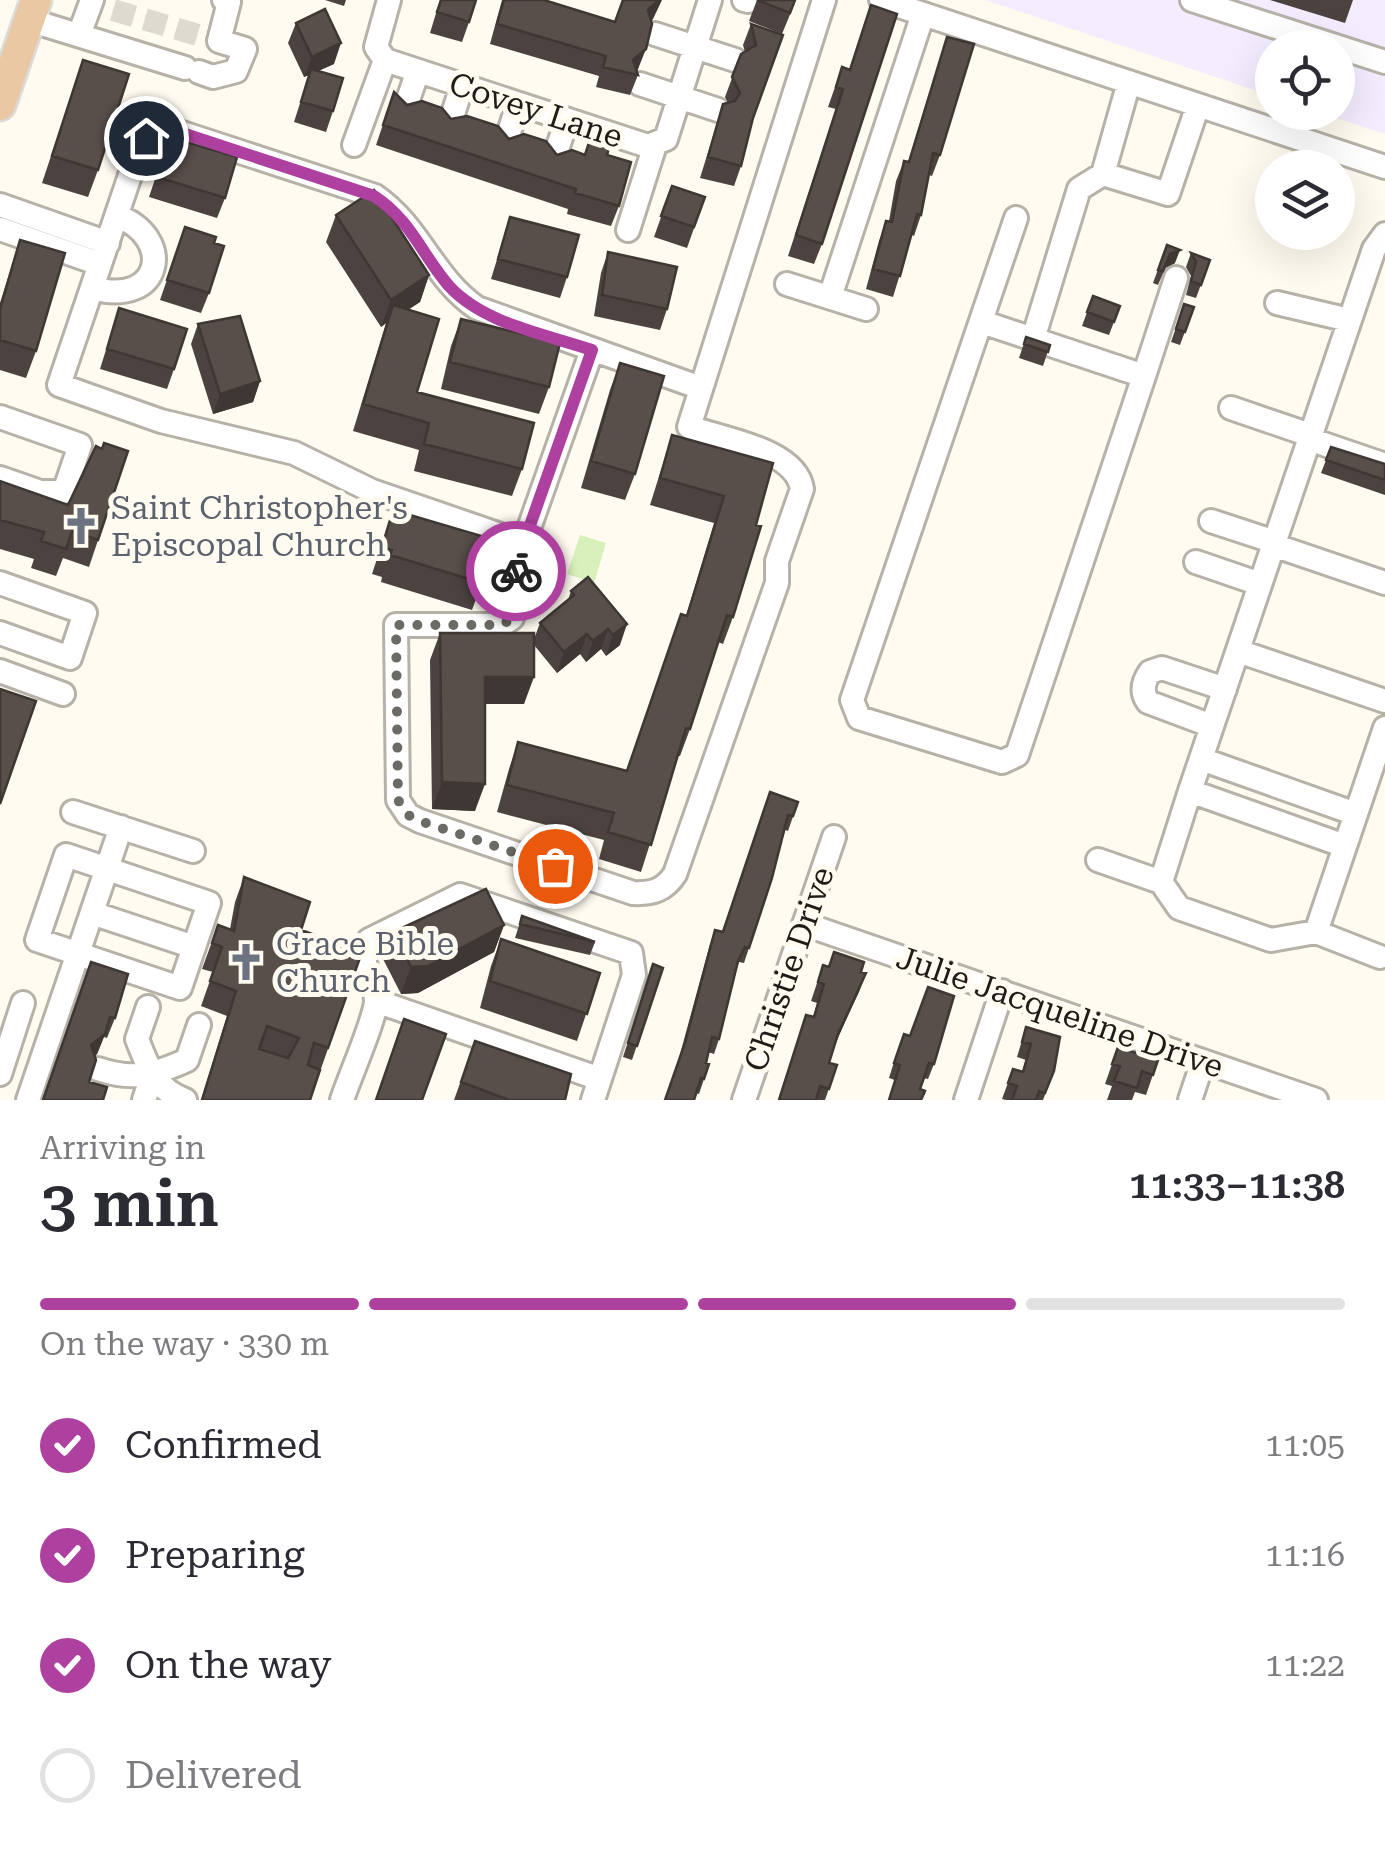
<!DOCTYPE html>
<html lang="en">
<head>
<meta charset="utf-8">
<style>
	body { margin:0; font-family:"Roboto Serif",serif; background:#f2f2f3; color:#2b2b33; height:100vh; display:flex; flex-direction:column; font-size:38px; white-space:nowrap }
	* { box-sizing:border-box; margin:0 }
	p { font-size:32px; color:#7c7c81 }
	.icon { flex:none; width:55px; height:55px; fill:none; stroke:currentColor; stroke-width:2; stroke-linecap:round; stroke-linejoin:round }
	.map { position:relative; height:1100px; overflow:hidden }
	.sheet { display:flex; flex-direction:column; background:#fff; flex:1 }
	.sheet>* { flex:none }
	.tools { position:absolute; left:1255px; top:30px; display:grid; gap:20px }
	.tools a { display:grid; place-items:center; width:100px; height:100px; border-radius:50%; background:#fff; box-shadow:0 10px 40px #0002; font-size:50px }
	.pin { position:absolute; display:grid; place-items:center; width:85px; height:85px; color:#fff; margin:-42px; border:5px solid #fff; border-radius:50%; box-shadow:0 2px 10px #0007 }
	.courier { position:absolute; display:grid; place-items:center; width:100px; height:100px; margin:-50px; border:8px solid #ae409f; border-radius:50%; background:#fff; color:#222; box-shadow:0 2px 12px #0007 }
	.head em { font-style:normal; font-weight:600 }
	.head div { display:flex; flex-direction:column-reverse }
	.head { display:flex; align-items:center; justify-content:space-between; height:170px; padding:0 40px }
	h1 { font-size:65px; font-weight:600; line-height:75px }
	.bar { display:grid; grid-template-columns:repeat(4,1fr); gap:15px 10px; align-content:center; height:120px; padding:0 40px }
	.bar i { height:12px; border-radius:8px; background:#e1e1e2 }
	.bar .on { background:#ae409f }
	.bar p { grid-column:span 4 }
	ol { padding:0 40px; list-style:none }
	li { display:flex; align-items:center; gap:30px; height:110px }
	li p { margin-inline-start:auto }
	li .icon { padding:10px; border-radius:50%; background:#ae409f; color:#fff; stroke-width:4 }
	li:last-child { color:#7c7c81 }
	li i { width:55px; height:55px; border:5px solid #e1e1e2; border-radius:50% }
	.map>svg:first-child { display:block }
	.commercial { fill:#f4edff }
	.green { fill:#d8f0b9 }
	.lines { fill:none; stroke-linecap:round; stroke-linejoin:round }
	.minor-tunnel { stroke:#dddad0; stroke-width:22; stroke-dasharray:22 11; stroke-linecap:butt }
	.minor-casing { stroke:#b6b2a8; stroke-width:28 }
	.major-casing { stroke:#dbdbda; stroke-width:35 }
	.minor { stroke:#fff; stroke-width:22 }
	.major { stroke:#eac8a4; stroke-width:30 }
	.wall { fill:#4c4340 }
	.shaded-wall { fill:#3e3734 }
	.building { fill:#584e4a; stroke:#3e3734; stroke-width:2.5; fill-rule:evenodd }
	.done { stroke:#6c6a64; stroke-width:10; stroke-dasharray:0 18 }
	.route { stroke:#ae409f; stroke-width:12 }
	.labels { text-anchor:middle; stroke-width:10; stroke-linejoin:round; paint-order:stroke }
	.street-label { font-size:32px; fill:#1d1c18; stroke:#fffbf0 }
	.worship-label { font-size:32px; fill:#5b616d; stroke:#fffbf0; text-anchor:start }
</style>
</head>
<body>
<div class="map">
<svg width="1385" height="1100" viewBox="0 0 1385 1100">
	<rect width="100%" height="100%" fill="#fffbf0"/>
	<!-- commercial -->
	<path class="commercial" d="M985,0H1385V134L1321,113L1338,112V48H1272V96Z"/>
	<!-- green -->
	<path class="green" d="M580,535L606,543L594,583L567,574Z"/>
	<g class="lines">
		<!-- minor-tunnel -->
		<path class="minor-tunnel" d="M113,10L208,38"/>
		<!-- minor casing -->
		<g class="minor-casing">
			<path id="minor" d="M389,0L376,47L385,60L648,146L666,139L710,0
				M744,0L748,1
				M881,0L1385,167
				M1192,0L1385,62
				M29,20L185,68
				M655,34L735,60
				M79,35L92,0
				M199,72L213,77L236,71L245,49L219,41L229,2L224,0
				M1129,82L1103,174L1168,194L1198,105
				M640,84L718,110
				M404,111L418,71
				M449,126L462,86
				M354,145L385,60
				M505,145L518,104
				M553,161L567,120
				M1103,174L1079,189L1033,339L1144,376L1176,278
				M0,205L108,243
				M1016,218L852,700L859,718L1002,762L1017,755L1144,376
				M0,229L100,264
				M628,230L655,145
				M1385,234L1374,249L1190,791L1161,882L1179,908L1271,940L1316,932L1385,728
				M787,284L866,309
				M92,288C163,308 175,237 117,216
				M830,297L923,14
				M1277,303L1349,320
				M982,322L1033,339
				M592,350L528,531L518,541L512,618L502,625H396L398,800L408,815L420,821L633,893C652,894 665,890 675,874L777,583V561L802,489C796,449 722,439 689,427L824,0
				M1231,408L1310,435
				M0,417L80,445L64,492H40L0,478
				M1309,439L1385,465
				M1211,521L1275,542
				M518,541L372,491L294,453L161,421L59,385L139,149L151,132L170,129L375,196C419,226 433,278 477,308L701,388
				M1273,545L1385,583
				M1196,562L1260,584
				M0,583L85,613L70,658L0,633
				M1238,651L1385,701
				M0,671L63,694
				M1212,726L1148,702C1141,692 1143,682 1150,672L1162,668L1225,689
				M1201,759L1356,814
				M1190,791L1345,846
				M73,812L193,851
				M66,855L209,903L180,988L37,940Z
				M1098,860L1161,882
				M92,913L194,947
				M804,924L1316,1100
				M1316,932L1380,957
				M376,1001L600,1079
				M148,1007L137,1039C148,1067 155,1089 185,1100
				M98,1069C134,1081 154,1075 187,1060L199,1025
				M0,1074L23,1003
				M28,1100L121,827
				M144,1100L152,1076
				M342,1100C349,1078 375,1020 376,1001C376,977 355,963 369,940L460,895L631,953L634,975L593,1100
				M744,1100L834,837
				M966,1100L1002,991
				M1190,1100L1203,1061"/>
		</g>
		<!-- major casing -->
		<g class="major-casing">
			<path id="major" d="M0,105L36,0"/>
		</g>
		<!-- minor -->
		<use href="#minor" class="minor"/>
		<!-- major -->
		<use href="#major" class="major"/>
	</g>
	<!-- wall -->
	<path class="wall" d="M325,0H346L344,6Z
		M440,0L469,22L462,42L430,33Z
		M502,0H544L615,22L653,19L651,21L638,69L637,71L638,75L630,95L596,87L599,76L490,44Z
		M757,0H796L782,34L749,21Z
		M1270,0H1353L1345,23Z
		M296,23L334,64L318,71L333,111L326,132L294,122L309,75L304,77L288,43Z
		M751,24L783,35L753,118L741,166L734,186L700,178L723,104L728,103L725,97L741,54L745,52L743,45Z
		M947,37L940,155L932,176L929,175L921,215L914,236L912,235L893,297L866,289L879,241L886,221H889L896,181L904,161L908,162Z
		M83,60L98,170L88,197L42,183Z
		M842,67L849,70L822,244L814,264L788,256L836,109L828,107Z
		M394,92L407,105L557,155H584L591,136L607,155L619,206L611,226L567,214L568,209L376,145Z
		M169,137L225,198L217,218L149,197Z
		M672,186L705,197L687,248L654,237Z
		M336,215L429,275L420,302L408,310L417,392L522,469L512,496L414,471L419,450L353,431L386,323L381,327L326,242Z
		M510,217L567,277L560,298L491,279Z
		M185,227L214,243L209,293L201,313L160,300Z
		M20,240L36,351L26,378L0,370V303Z
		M1167,245L1175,263L1165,268L1158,285L1153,283Z
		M608,252L667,309L660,330L594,316L601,273Z
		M1191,253L1210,260L1196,298L1186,295L1191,276L1186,267Z
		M1093,296L1120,306L1109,335L1082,326Z
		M1184,304L1194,307L1180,345L1171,342Z
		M119,308L174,369L167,389L100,369Z
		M461,319L549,387L539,414L441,389L451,346Z
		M198,324L260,381L253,402L213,414L191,344Z
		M1026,337L1050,345L1043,366L1019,358Z
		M620,363L635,474L625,500L581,488L610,390Z
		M672,435L756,525L733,617L723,644L718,642L690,729L680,756H678L641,872L599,859L604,840L497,812L509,769L518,742L626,771L686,616L714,523L650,505Z
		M1331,447L1385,464V495L1321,473Z
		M102,449L128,451L89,567L63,558L56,576L31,568L34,559L0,549V481L68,505Z
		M393,510L482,583L472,610L381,582L382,577L372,574Z
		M588,577L620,645L606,656L601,649L586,662L580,654L557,673L534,645L524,704H485L475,811L432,809L430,660L440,633L534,639L540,623L568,600L571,591Z
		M770,792L798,802L788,831L785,830L772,878L744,963L739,962L737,968L719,1039L714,1054L708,1052L706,1063L709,1064L699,1094L696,1093L679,1058L710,944L715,930L722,932Z
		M244,877L301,930L362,952L310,1100H201L227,1016L201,1006L213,972L202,969L218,925L230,929L235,902Z
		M522,916L595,942L590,955L515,938Z
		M504,925L494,952L418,993L401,994L383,959L393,932Z
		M501,939L600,973L577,1041L480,1008L491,966Z
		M91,962L115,1018L107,1038L104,1037L97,1054L95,1056L89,1082L43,1100Z
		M653,964L663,968L632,1060L623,1057Z
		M823,965L866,973L835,1045L829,1063L837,1065L825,1100H778L806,1015L813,1017L817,1003L811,1001Z
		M1026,1027L1054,1071L1043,1100H1006L1002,1099L1013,1069L1022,1072L1026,1060L1017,1057Z
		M475,1041L565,1100H454Z
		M1118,1047L1158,1060L1146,1095L1135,1092L1132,1100H1107L1112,1086L1105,1084Z
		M898,1049L934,1064L928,1079L923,1078L920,1089L889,1078Z"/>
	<!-- shaded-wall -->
	<path class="shaded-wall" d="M659,0H662L653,19L641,30L648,10Z
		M341,43L334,64L304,77L312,57Z
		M646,49L638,69L633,74V60Z
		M1180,250L1175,263L1165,268L1158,285L1170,254Z
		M429,275L420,302L388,322L393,305L386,323L381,327L391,300Z
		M260,381L253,402L213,414L220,394Z
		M627,624L620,645L606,656L613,635Z
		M608,629L601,649L586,662L593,641Z
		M587,634L580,654L557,673L564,652Z
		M485,677H534L524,704H475Z
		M442,782L485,784L475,811L432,809Z
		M504,925L494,952L418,993L401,994L411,967Z
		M866,973L859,992L831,1052L838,1034Z
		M105,1034L97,1054L83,1066L91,1045Z"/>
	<!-- building -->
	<path class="building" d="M441,0H476L469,22L437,12Z
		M504,0H544L615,22L623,0H659L648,10L652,24L646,49L633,60L638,75L603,67L606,56L497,24Z
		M757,0H795L790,13Z
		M871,5L897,14L822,244L796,235L843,89L836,87L842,67L850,70Z
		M325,9L341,43L312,57L296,23Z
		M751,24L783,35L753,118L741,166L708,157L723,104L735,101L740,93L732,77L741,54L756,45Z
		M947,37L974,44L940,155L933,153L921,215L917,214L900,276L873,269L886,221L892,222L904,161L909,162Z
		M83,60L129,74L98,170L52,156Z
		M311,69L343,78L333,111L301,102Z
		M394,92L407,105L422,101L442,108L451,119L467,116L498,126L509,139L524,134L546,141L557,155L572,150L585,155L591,136L611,142L607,155L631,162L619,206L575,193L576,189L383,125Z
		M169,137L237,157L225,198L157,177Z
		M672,186L705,197L694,227L661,216Z
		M374,190L429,275L391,300L336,215Z
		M510,217L579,235L567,277L498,259Z
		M185,227L216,237L214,243L224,246L209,293L167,280Z
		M20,240L65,253L36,351L0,340V309Z
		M1167,245L1180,250L1170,254L1163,271L1158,270Z
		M608,252L677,267L667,309L602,295Z
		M1191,253L1210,260L1201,285L1191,281L1196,262Z
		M1093,296L1120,306L1114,322L1087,312Z
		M1184,304L1194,307L1185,332L1176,329Z
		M393,305L439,319L417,392L534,423L522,469L424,444L429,423L363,404Z
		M119,308L187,329L174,369L107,349Z
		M240,316L260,381L220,394L198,324Z
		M461,319L560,343L549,387L450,362Z
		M1026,337L1050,345L1048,352L1024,344Z
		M620,363L664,376L635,474L591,461Z
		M672,435L773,463L756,525L761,526L733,617L727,615L690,729L686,728L651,845L608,832L614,813L507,785L518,742L627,771L681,614L687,616L724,496L660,478Z
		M104,443L128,451L98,540L72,531L66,549L41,541L44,532L0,520V481L68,505L96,446L102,449Z
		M1331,447L1385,464V480L1326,460Z
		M393,510L495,540L482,583L390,555L392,550L382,547Z
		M588,577L627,624L613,635L608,629L593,641L587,634L564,652L540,623L574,595L571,591Z
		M440,633H534V677H485V784L442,782Z
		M0,689L36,701L0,804Z
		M770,792L798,802L793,816L788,815L772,878L749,948L745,947L738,961L719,1039L712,1037L706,1063L709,1064L704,1079L701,1078L694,1100H665L685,1043L715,930L723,932Z
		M244,877L310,902L301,930L362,952L328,1048L314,1043L308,1065L320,1070L310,1100H202L236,991L210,981L222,947L212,943L218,925L234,931ZM267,1026L299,1038L288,1058L259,1049Z
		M486,889L504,925L428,966L411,967L393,932Z
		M522,916L595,942L520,924Z
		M501,939L600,973L587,1014L490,981Z
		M834,952L864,962L861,972L866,973L838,1034L829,1063L837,1065L829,1089L820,1086L816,1100H779L806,1015L814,1017L824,984L818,982L823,965L829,967Z
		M91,962L128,974L115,1018L110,1017L105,1034L91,1045L96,1060L89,1082L107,1087L103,1100H43Z
		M653,964L663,968L637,1046L628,1043Z
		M928,987L954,996L934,1064L929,1063L920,1089L925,1091L921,1100H889L900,1065L894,1063L904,1034L910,1036Z
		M404,1019L446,1034L422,1100H376Z
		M1026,1027L1060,1037L1054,1071L1045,1093L1039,1091L1036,1100H1012L1017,1086L1008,1083L1013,1069L1023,1072L1031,1044L1022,1042Z
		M475,1041L571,1074L565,1100H509L461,1082Z
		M1118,1047L1158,1060L1153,1075L1142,1071L1137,1088L1114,1081L1120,1066L1112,1064Z"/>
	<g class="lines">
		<!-- done -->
		<path class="done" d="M516,571L512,618L502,625H396L398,800L408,815L420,821L555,866"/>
		<!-- route -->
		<path class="route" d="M146,138L158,129H170L374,196C411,220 422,255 449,286C484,324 545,334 592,350L528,531L518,541L516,571"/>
	</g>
	<!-- icons -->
	<defs>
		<g id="church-bare" transform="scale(3)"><path d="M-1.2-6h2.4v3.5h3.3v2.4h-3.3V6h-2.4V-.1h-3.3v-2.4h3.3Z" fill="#6b7280" stroke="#fffbf0" stroke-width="2.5" paint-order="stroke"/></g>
	</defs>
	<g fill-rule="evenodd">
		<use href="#church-bare" x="81" y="526"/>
		<use href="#church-bare" x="246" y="962"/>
	</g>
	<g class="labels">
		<!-- street labels -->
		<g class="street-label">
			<text transform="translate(536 110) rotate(18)" y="11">Covey Lane</text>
			<text transform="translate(789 969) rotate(-71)" y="11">Christie Drive</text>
			<text transform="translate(1060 1012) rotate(19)" y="11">Julie Jacqueline Drive</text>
		</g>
		<!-- worship labels -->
		<g class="worship-label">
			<text x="111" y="519">Saint Christopher's<tspan x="111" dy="37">Episcopal Church</tspan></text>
			<text x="276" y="955">Grace Bible<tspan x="276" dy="37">Church</tspan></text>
		</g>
	</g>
</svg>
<div class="tools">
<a><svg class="icon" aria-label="locate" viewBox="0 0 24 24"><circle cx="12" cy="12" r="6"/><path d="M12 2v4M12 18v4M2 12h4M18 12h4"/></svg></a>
<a><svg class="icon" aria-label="layers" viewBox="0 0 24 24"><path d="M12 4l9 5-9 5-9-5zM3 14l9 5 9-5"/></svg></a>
</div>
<div class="pin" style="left:555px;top:866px;background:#ea580c"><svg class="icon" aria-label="bag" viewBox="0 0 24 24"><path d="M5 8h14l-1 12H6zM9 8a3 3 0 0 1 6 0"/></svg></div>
<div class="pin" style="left:146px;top:138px;background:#1f2937"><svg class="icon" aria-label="home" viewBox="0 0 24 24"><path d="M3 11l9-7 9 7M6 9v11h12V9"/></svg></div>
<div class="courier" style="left:516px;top:571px"><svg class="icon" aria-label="bike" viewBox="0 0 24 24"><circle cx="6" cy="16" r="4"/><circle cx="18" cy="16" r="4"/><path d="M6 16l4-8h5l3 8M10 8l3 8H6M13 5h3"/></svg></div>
</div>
<section class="sheet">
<div class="head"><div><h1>3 min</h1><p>Arriving in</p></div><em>11:33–11:38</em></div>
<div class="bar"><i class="on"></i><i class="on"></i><i class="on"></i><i></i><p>On the way · 330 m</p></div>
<ol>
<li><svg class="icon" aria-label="check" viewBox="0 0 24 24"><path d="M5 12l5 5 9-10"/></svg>Confirmed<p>11:05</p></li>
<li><svg class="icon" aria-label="check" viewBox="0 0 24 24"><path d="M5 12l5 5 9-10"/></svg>Preparing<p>11:16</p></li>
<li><svg class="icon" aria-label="check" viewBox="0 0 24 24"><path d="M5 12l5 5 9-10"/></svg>On the way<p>11:22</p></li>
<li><i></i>Delivered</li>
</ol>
</section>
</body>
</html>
